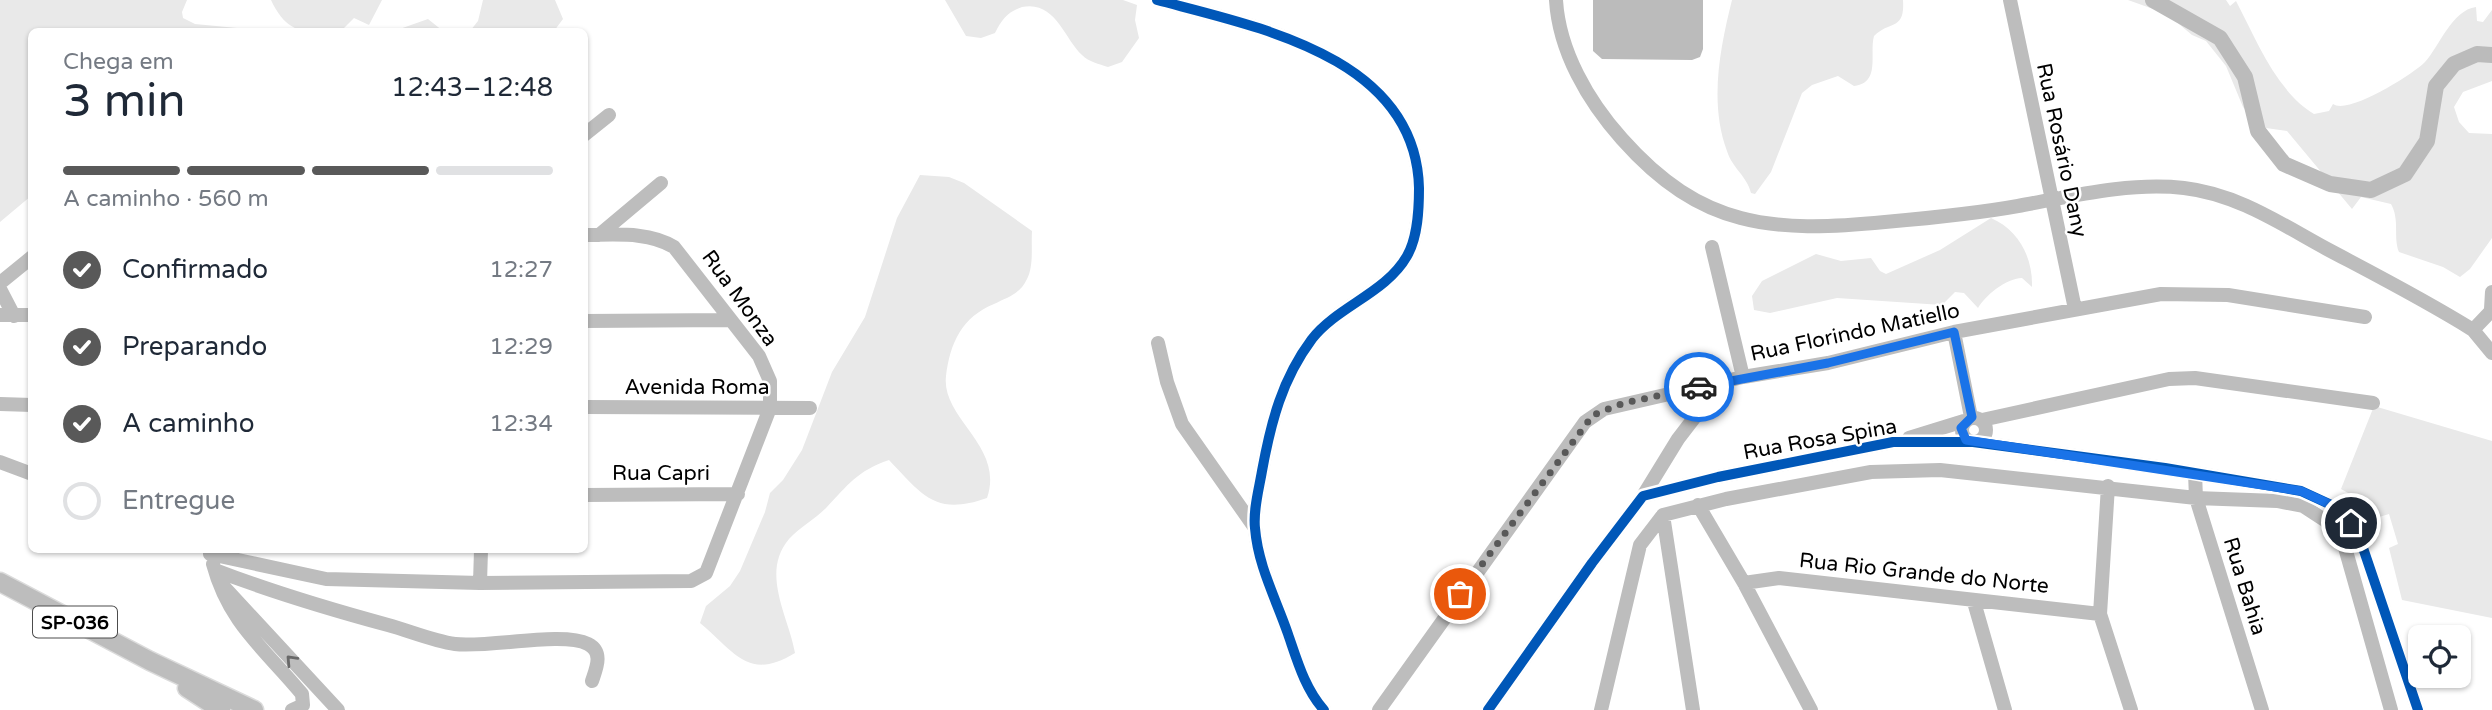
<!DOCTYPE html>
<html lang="pt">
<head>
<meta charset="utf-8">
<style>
	body { margin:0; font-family:"Varela Round",sans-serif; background:#f2f2f3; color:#1f2937; height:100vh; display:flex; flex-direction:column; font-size:26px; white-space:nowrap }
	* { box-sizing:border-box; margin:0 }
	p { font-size:23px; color:#747a83 }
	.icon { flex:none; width:38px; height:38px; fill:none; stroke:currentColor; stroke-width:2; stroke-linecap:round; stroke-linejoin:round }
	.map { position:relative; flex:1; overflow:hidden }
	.details { position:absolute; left:28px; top:28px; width:560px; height:525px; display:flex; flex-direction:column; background:#fff; border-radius:10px; box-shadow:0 2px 5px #0004 }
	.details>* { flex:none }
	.controls { position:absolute; left:2408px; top:625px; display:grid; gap:14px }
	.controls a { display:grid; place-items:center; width:63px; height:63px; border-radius:10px; background:#fff; box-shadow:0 2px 5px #0004; font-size:35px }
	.pin { position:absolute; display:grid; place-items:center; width:60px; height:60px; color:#fff; margin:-30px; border:4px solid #fff; border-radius:50%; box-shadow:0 2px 7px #0007 }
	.courier { position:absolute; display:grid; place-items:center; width:70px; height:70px; margin:-35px; border:5px solid #1a73e8; border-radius:50%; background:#fff; color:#222; box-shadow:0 2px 9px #0007 }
	.head em { font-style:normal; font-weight:600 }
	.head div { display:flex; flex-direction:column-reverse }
	.head { display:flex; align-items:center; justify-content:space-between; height:119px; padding:0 35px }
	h1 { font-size:46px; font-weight:600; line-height:52px }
	.bar { display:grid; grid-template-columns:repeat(4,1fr); gap:10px 7px; align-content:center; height:84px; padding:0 35px }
	.bar i { height:9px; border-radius:5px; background:#e0e1e3 }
	.bar .on { background:#595959 }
	.bar p { grid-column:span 4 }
	ol { padding:0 35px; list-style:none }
	li { display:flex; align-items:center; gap:21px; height:77px }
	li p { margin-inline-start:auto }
	li .icon { padding:7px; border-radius:50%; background:#595959; color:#fff; stroke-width:4 }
	li:last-child { color:#747a83 }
	li i { width:38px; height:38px; border:4px solid #e0e1e3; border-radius:50% }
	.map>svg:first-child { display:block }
	.green { fill:#e9e9e9 }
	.water { fill:#bbb }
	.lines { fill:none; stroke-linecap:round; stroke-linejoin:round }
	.river { stroke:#bbb; stroke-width:16 }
	.major-casing { stroke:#dbdbdb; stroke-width:21 }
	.minor { stroke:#bdbdbd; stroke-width:14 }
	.major { stroke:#bdbdbd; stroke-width:18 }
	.cycleway-casing { stroke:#fff; stroke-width:15 }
	.cycleway { stroke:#0057b8; stroke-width:10 }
	.oneway { stroke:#686868 }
	.done { stroke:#595959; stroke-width:7; stroke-dasharray:0 12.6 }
	.route { stroke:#1a73e8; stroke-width:9 }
	.labels { text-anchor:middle; stroke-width:5; stroke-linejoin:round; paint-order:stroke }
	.shield { fill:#fff; stroke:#4c4c4c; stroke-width:2 }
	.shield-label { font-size:19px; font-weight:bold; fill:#000 }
	.street-label { font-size:21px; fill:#000; stroke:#fff }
</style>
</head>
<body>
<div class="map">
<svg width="2492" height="710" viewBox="0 0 2492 710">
	<rect width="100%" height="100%" fill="#fff"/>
	<!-- green -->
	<path class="green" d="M0,0H187L182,12L183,18L195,24L237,28L235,32H32L31,196L0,222Z
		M271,0H382L369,25L354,18L341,31C305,32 288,36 271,0Z
		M483,0H555L563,19L554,31H470L478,21Z
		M945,0H1123L1137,5L1135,20L1139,38L1122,62L1108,67C1099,64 1089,62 1082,55C1064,38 1055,0 1022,7C1008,12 1002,19 995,33L981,38L966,36Z
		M1732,0H1903C1905,31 1890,20 1874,36C1869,54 1881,83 1854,86L1838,76L1812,85L1802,93L1771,172L1755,194L1751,193C1747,176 1732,168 1727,151C1709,103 1720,48 1732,0Z
		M2128,0H2226L2230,6L2236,1C2256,39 2276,91 2314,114L2329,111L2333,104C2348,115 2412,75 2425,62C2439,47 2452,10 2476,7L2477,21L2483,22L2492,10V81L2463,92L2454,107L2459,122L2469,133L2492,134V238L2470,269L2460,277L2443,267L2399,252C2393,237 2400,220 2391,204L2361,197L2352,209L2287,131L2259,127L2243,107L2226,66L2206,41L2192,35L2167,14Z
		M428,19L443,31H393H394Z
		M920,175L949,177L964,183L1032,231C1031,245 1034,266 1027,279C1020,294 1008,297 994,304C962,317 950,343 946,376C941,419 1005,446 987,498C936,516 923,496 889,460C857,471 848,485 826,508C815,519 799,528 789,539C760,573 789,617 795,653C748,682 734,651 700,623L706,606L730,586L740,571L765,512L770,493L783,480L802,450L832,372L865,317L897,218Z
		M1991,218C2019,230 2033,258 2032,287L2022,278C2005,279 1986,295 1978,308L1964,293L1955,292L1942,305L1837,298L1770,313L1754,310L1752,296L1762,281L1816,254L1841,261L1871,258L1880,271L1886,274L1940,250Z
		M2374,406L2492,441V618L2402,600L2389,548L2398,544L2389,514L2376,518L2377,509L2341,489Z"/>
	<!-- water -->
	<path class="water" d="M1593,0H1703V49L1700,57L1692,60L1602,59L1593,51Z"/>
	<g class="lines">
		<!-- river -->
		<path class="river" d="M2153,0L2220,38L2245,77L2258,131L2284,164L2330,184L2371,190L2405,174L2427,141L2436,86L2454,64L2477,54L2492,55"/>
		<!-- major casing -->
		<g class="major-casing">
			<path id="major" d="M0,582L150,661L254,710
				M187,688L221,710"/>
		</g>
		<!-- minor -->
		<path class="minor" d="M1157,0C1258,27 1416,57 1419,188C1419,209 1418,237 1407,256C1386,293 1338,306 1312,339C1282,379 1271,422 1262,471C1259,489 1253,510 1255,528C1258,566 1276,599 1288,634C1297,660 1305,689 1324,710
			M1556,0C1559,51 1588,101 1622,139C1701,228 1772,233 1885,222C1930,218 1974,214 2018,206C2073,196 2129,182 2184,188C2237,194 2281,224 2327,249C2376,275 2425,300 2473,330L2492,353
			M2010,0L2075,309
			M584,135L609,115
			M599,235L661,183
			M1712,247L1743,377
			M0,283L32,257
			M0,289L14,316
			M2491,309L2492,292
			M0,315H32
			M584,321L730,320
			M2473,330L2492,310
			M1954,332L1971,417
			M1158,343L1167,382L1182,424L1255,528
			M0,404L32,405
			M584,407L810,408
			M1962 430a12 12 0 1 1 24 0a12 12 0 1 1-24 0Z
			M1982,420L2169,379L2195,378L2373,403
			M1909,438L1964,421
			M0,462L32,474
			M2195,473L2196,498L2262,710
			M2108,486L2100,614L2131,710
			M584,495L738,494
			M1643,496L1678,439L1721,383
			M1698,505L1744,583L1811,710
			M1663,515L1693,710
			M210,554L326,579L480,583L691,581L706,573L770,408V381L759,356L674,247C648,231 614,235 584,235
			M213,564C229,624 265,649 302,694L303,705L292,710
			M215,570C272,592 329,609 388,625C410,631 433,641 455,644C489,648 563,631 588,644C604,652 596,669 592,681
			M480,583L481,550
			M1744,583L1779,578L2100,614
			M225,588L338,710
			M1974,602L2005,710
			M1379,710L1585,422L1604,409L1743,377L1828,363L1954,332L2161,294L2228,295L2365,317
			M1488,710L1592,563L1643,496L1718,477L1893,442H1973L2165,468L2301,491L2338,508L2351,523L2361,542L2418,710
			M1601,710L1640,545L1663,515L1726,499L1871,472L1940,470L2196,498L2277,501L2303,506L2326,521L2344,544L2391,710"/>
		<!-- major -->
		<use href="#major" class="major"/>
		<!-- cycleway casing -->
		<g class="cycleway-casing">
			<path id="cycleway" d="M1157,0C1258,27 1416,57 1419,188C1419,209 1418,237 1407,256C1386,293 1338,306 1312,339C1282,379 1271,422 1262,471C1259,489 1253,510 1255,528C1258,566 1276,599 1288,634C1297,660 1305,689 1324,710
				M1488,710L1592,563L1643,496L1718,477L1893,442H1973L2165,468L2301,491L2338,508L2351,523L2361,542L2418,710"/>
		</g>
		<!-- cycleway -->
		<use href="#cycleway" class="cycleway"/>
	</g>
	<!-- one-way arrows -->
	<defs><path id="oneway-chevron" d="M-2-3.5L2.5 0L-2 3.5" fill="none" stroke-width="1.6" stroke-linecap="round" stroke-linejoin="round" transform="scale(1.75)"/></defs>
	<use class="oneway" href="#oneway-chevron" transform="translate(291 660) rotate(-133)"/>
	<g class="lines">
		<!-- done -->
		<path class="done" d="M1460,594L1593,415L1624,403L1699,387"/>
		<!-- route -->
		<path class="route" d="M1699,387L1828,363L1954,332L1972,417L1961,428L1966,440L2301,491L2338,508L2351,523"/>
	</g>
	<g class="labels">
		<!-- shield labels -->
		<rect class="shield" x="33" y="606.5" width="84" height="31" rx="5"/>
		<g class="shield-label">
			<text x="75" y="629">SP-036</text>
		</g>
		<!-- street labels -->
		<g class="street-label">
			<text transform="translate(2062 150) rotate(78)" y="7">Rua Rosário Dany</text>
			<text transform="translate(740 298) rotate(54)" y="7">Rua Monza</text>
			<text transform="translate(1855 332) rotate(-12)" y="7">Rua Florindo Matiello</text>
			<text x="697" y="394">Avenida Roma</text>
			<text transform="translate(1820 439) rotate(-10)" y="7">Rua Rosa Spina</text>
			<text x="661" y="480">Rua Capri</text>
			<text transform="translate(1924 573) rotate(6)" y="7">Rua Rio Grande do Norte</text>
			<text transform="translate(2245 586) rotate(73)" y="7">Rua Bahia</text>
		</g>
	</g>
</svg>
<div class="controls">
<a><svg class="icon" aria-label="locate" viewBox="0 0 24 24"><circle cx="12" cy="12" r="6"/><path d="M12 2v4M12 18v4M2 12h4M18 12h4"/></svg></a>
</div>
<div class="pin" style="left:1460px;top:594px;background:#ea580c"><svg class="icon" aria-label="bag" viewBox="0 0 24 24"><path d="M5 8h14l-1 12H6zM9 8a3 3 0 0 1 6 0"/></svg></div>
<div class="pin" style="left:2351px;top:523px;background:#1f2937"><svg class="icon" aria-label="home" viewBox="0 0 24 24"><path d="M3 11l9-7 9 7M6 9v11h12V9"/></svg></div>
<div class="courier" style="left:1699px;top:387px"><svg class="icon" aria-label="car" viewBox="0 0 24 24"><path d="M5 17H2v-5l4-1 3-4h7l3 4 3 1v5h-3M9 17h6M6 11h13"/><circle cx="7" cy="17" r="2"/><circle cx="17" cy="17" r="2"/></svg></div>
<section class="details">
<div class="head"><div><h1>3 min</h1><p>Chega em</p></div><em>12:43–12:48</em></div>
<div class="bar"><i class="on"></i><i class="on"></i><i class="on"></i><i></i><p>A caminho · 560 m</p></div>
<ol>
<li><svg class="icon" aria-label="check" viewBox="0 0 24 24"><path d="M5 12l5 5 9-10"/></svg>Confirmado<p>12:27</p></li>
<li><svg class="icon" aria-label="check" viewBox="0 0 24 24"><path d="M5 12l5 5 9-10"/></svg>Preparando<p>12:29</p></li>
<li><svg class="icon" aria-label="check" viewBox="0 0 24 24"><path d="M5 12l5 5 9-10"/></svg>A caminho<p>12:34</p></li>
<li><i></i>Entregue</li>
</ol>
</section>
</div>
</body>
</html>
